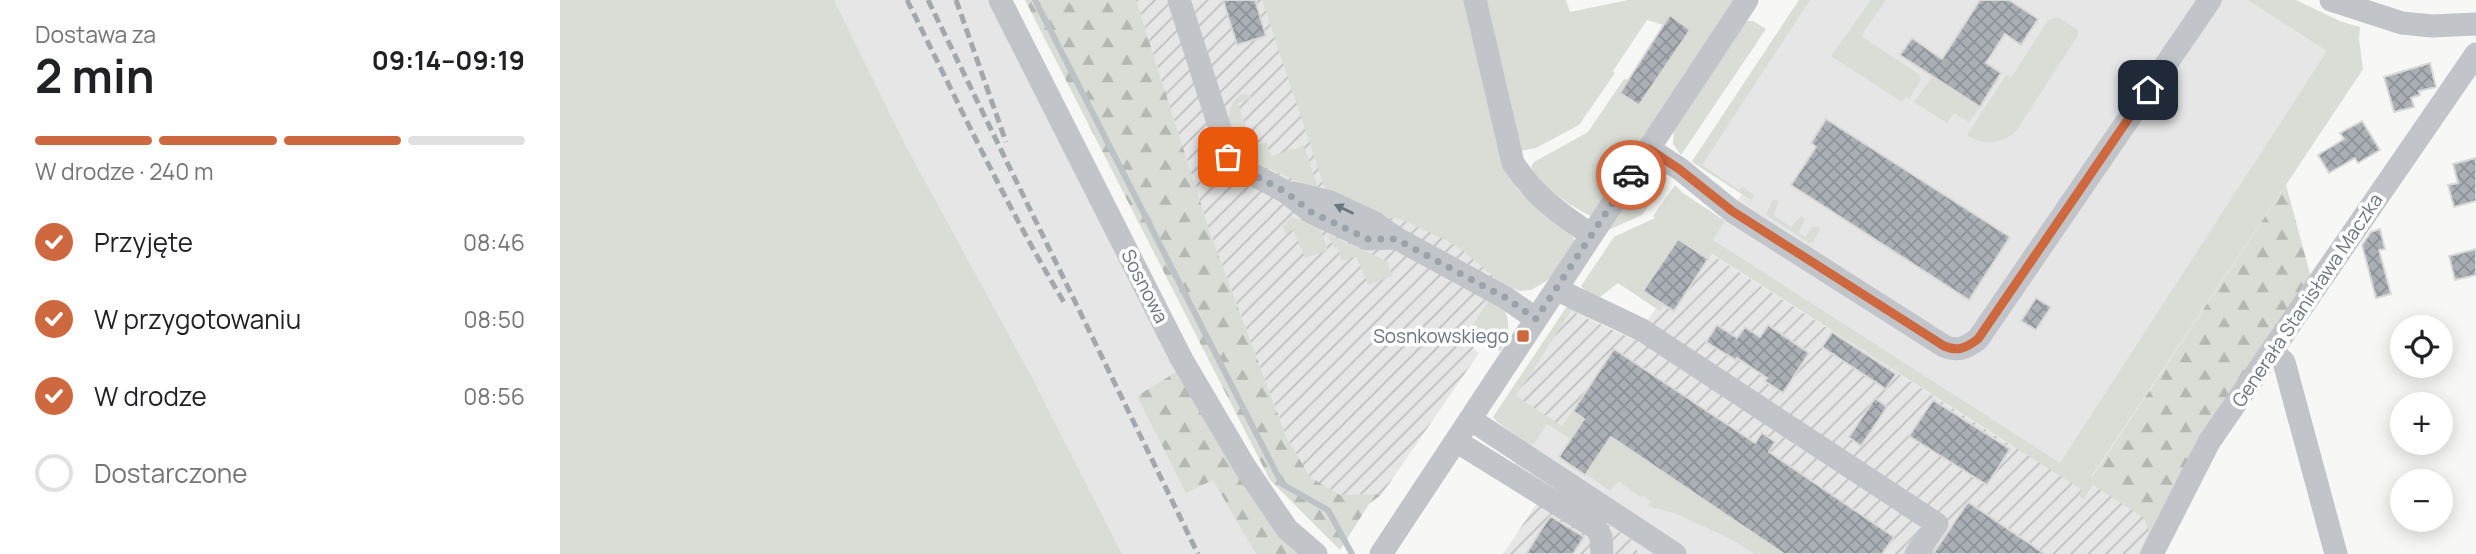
<!DOCTYPE html>
<html lang="pl">
<head>
<meta charset="utf-8">
<style>
	body { margin:0; font-family:Manrope,sans-serif; background:#f6f6f6; color:#202124; height:100vh; display:flex; flex-direction:column; font-size:26px; white-space:nowrap }
	* { box-sizing:border-box; margin:0 }
	p { font-size:23px; color:#757577 }
	.icon { flex:none; width:38px; height:38px; fill:none; stroke:currentColor; stroke-width:2; stroke-linecap:round; stroke-linejoin:round }
	.map { position:relative; flex:1; overflow:hidden }
	.side { display:flex; flex-direction:column; background:#fff; width:560px }
	.side>* { flex:none }
	.tools { position:absolute; left:1830px; top:315px; display:grid; gap:14px }
	.tools a { display:grid; place-items:center; width:63px; height:63px; border-radius:50%; background:#fff; box-shadow:0 4px 18px #0003; font-size:35px }
	.pin { position:absolute; display:grid; place-items:center; width:60px; height:60px; color:#fff; margin:-30px; border-radius:14px; box-shadow:0 4px 10px #0006 }
	.courier { position:absolute; display:grid; place-items:center; width:70px; height:70px; margin:-35px; border:5px solid #cd683f; border-radius:50%; background:#fff; color:#222; box-shadow:0 2px 9px #0007 }
	.headline em { font-style:normal; font-weight:700 }
	.headline div { display:flex; flex-direction:column-reverse }
	.headline { display:flex; align-items:center; justify-content:space-between; height:119px; padding:0 35px }
	h1 { font-size:46px; font-weight:700; line-height:52px }
	.bar { display:grid; grid-template-columns:repeat(4,1fr); gap:10px 7px; align-content:center; height:84px; padding:0 35px }
	.bar i { height:9px; border-radius:5px; background:#e0e0e0 }
	.bar .active { background:#cd683f }
	.bar p { grid-column:span 4 }
	ol { padding:0 35px; list-style:none }
	li { display:flex; align-items:center; gap:21px; height:77px }
	li p { margin-inline-start:auto }
	li .icon { padding:7px; border-radius:50%; background:#cd683f; color:#fff; stroke-width:4 }
	li:last-child { color:#757577 }
	li i { width:38px; height:38px; border:4px solid #e0e0e0; border-radius:50% }
	main { display:flex; flex:1; min-height:0 }
	.map>svg:first-child { display:block }
	.built { fill:#e5e6e5 }
	.industrial { fill:url(#industrial-furrows) }
	.green { fill:#d9ddd6 }
	.forest { fill:url(#forest-firs) }
	.lines { fill:none; stroke-linecap:round; stroke-linejoin:round }
	.stream { stroke:#bbc3c7; stroke-width:6 }
	.building { fill:url(#building-cross-hatch); stroke:#d9d9d7; stroke-width:2 }
	.minor { stroke:#c1c4c8; stroke-width:23 }
	.rail { stroke:#a3a8ad; stroke-width:5; stroke-dasharray:10 5; stroke-linecap:butt }
	.oneway { fill:#6a7682 }
	.done { stroke:#9ba3aa; stroke-width:7; stroke-dasharray:0 12.6 }
	.route { stroke:#cd683f; stroke-width:9 }
	.poi-dot { fill:#cd683f; stroke:#fff; stroke-width:2.5 }
	.labels { text-anchor:middle; stroke-width:7; stroke-linejoin:round; paint-order:stroke }
	.street-label { font-size:19px; fill:#6a7682; stroke:#fff }
	.poi-label { font-size:19px; fill:#6a7682; stroke:#fff; text-anchor:end }
</style>
</head>
<body>
<main>
<section class="side">
<div class="headline"><div><h1>2 min</h1><p>Dostawa za</p></div><em>09:14–09:19</em></div>
<div class="bar"><i class="active"></i><i class="active"></i><i class="active"></i><i></i><p>W drodze · 240 m</p></div>
<ol>
<li><svg class="icon" aria-label="check" viewBox="0 0 24 24"><path d="M5 12l5 5 9-10"/></svg>Przyjęte<p>08:46</p></li>
<li><svg class="icon" aria-label="check" viewBox="0 0 24 24"><path d="M5 12l5 5 9-10"/></svg>W przygotowaniu<p>08:50</p></li>
<li><svg class="icon" aria-label="check" viewBox="0 0 24 24"><path d="M5 12l5 5 9-10"/></svg>W drodze<p>08:56</p></li>
<li><i></i>Dostarczone</li>
</ol>
</section>
<div class="map">
<svg width="1916" height="554" viewBox="0 0 1916 554">
	<defs>
		<pattern id="industrial-furrows" width="10" height="10" patternUnits="userSpaceOnUse" patternTransform="scale(1.75)"><rect width="10" height="10" fill="#e5e6e5"/><path d="M-1 1l2-2M0 10L10 0M9 11l2-2" fill="none" stroke="#bebfbf"/></pattern>
		<pattern id="forest-firs" width="22" height="20" patternUnits="userSpaceOnUse" patternTransform="scale(1.75)"><rect width="22" height="20" fill="#d9ddd6"/><path d="M5 1l3.5 6h-7zM16 11l3.5 6h-7z" fill="#b4b8b3"/></pattern>
		<pattern id="building-cross-hatch" width="8" height="8" patternUnits="userSpaceOnUse" patternTransform="scale(1.75)"><rect width="8" height="8" fill="#a9afb4"/><path d="M0 0l8 8M0 8l8-8" fill="none" stroke="#8e9398"/></pattern>
	</defs>
	<rect width="100%" height="100%" fill="#f7f7f5"/>
	<!-- built -->
	<path class="built" d="M274,0H431L715,554H562L473,379L346,146Z
		M1239,0H1718L1803,69L1522,490L1146,250L1182,194L1132,161Z
		M991,419L1197,554H1079L1071,539L953,465L967,444Z"/>
	<!-- industrial -->
	<path class="industrial" d="M576,0H719L928,119L953,287L913,348L919,353L822,494L780,495L750,477L726,436L650,232Z
		M1099,221L1452,446L1532,477L1601,521L1586,554H1197L955,396L1011,311L1075,340L1096,308L1058,283L1042,295Z
		M988,487L1071,539L1079,554H943Z"/>
	<!-- green -->
	<path class="green" d="M0,0H274L346,146L473,379L562,554H0Z
		M702,0H904L944,166C949,178 956,189 966,197C983,211 1006,221 1015,241L994,274L985,282L971,290L959,291L941,283L902,250L886,240L840,219L814,216L767,195Z
		M926,0H1006L1010,12L1068,0H1175L1031,216C1011,206 981,188 971,167L974,162L1028,132L1064,79L1068,80L1060,93L1080,105L1130,30L1111,16L1104,25L1087,20L1053,71L1055,73L1019,125L976,148L960,151Z
		M1239,0H1250L1142,165L1179,190L1183,187L1193,194L1194,197L1191,200L1132,162Z
		M1311,0H1326L1301,36L1360,75L1361,80L1349,99L1346,97L1342,102L1271,56Z
		M1688,0H1736L1782,22L1800,27L1799,39L1803,69L1532,476L1601,521L1586,554H1579L1589,532L1584,518L1533,485L1523,499L1518,496L1522,490L1152,254L1148,259L1117,239L1084,291L1104,304L1100,311L1058,283L1036,300L1021,286L1054,237L1095,218L1093,216L1115,185L1123,193L1165,221L1153,240L1500,463L1767,51Z
		M1498,17L1518,30L1519,34L1456,131C1441,145 1423,145 1407,135L1446,75L1451,78L1488,20Z
		M1185,21H1193L1206,29L1121,155L1113,144L1114,131Z
		M1372,77L1419,108L1409,122L1394,113L1387,123L1354,102Z
		M682,94L690,95L692,98L678,103L692,146L707,142L711,156L744,146L759,191L692,161C675,146 656,111 682,94Z
		M1093,173L1107,179L1082,215L1046,231L1082,177Z
		M1216,199L1219,203L1213,215L1231,227L1241,216L1245,219L1239,233L1246,237L1252,227H1259L1260,230L1253,242L1249,243L1206,215L1212,201Z
		M731,218H736L760,229L768,250L745,258L733,230L725,233L723,226Z
		M767,234L827,261L833,276L808,285L796,256L782,261L777,247L774,248Z
		M928,301C933,304 941,306 944,310C952,321 947,343 940,351L909,331Z
		M1007,306L1044,319L1042,324L1011,311L956,396L1002,426L1013,411L1224,554H1194L1173,540L1117,514L1088,506L1091,501L1081,495L1080,497L1059,481L1050,491L1026,474L1011,439L987,424L975,443L970,445L937,422L933,417Z"/>
	<!-- forest -->
	<path class="forest" d="M465,0H576L650,232L726,436L750,477L780,495L822,494L809,504L780,550L710,480Z
		M1726,185L1752,281L1601,521L1532,477Z
		M621,369L741,554H696L653,480L626,493L577,396Z"/>
	<g class="lines">
		<!-- stream -->
		<path class="stream" d="M475,0L722,484L768,510L792,554"/>
	</g>
	<!-- building -->
	<path class="building" d="M663,0H695L706,36L677,45Z
		M1420,0H1449L1478,19L1461,45L1445,34L1426,63L1441,73L1420,107L1340,55L1352,38L1382,59Z
		M1110,15L1130,30L1079,105L1060,93Z
		M1870,63L1876,87L1859,91L1860,95L1851,98L1854,107L1834,112L1824,77Z
		M1266,119L1450,237L1409,300L1231,185L1256,147L1251,143Z
		M1802,121L1820,150L1798,163L1795,158L1769,173L1758,155L1784,139L1780,133Z
		M1916,158V201L1894,207L1888,185L1898,183L1893,164Z
		M1820,229L1825,249L1819,250L1831,294L1816,298L1802,245L1811,232Z
		M1118,239L1148,259L1114,311L1083,291Z
		M1916,249V275L1895,280L1889,256Z
		M1476,298L1491,307L1476,330L1461,321Z
		M1157,325L1177,338L1185,327L1200,337L1208,325L1249,353L1223,393L1205,381L1207,378L1177,358L1176,360L1146,342Z
		M1272,332L1336,374L1326,389L1262,347Z
		M1054,349L1195,443L1202,433L1215,442L1209,452L1334,537L1322,554H1224L1051,437L1025,475L999,457L1024,419L1013,411Z
		M1315,398L1327,407L1301,446L1289,437Z
		M1373,400L1450,449L1427,485L1349,436Z
		M1408,502L1485,554H1373Z
		M990,516L1024,537L1013,554H966Z"/>
	<g class="lines">
		<!-- minor -->
		<path class="minor" d="M440,0L621,358L685,467L727,529L756,554
			M619,0L669,157L675,165L726,192L751,212L808,239L836,238
			M915,0L953,163C976,198 998,212 1031,235
			M1771,0L1842,23L1872,26L1916,24
			M1089,149L1120,169L1172,211L1384,346C1398,352 1406,348 1418,339L1650,0
			M733,193L770,202L815,223L836,238L946,298L976,319
			M996,289L1082,330L1377,524L1356,554
			M1712,351L1724,362L1776,554
			M910,419L1115,554
			M896,441L1036,528L1041,537L1042,554
			M821,554L1187,0
			M1592,554L1649,442L1916,54"/>
		<!-- rail -->
		<path class="rail" d="M347,0C398,102 446,206 505,304
			M368,0L638,554
			M396,0L446,142"/>
	</g>
	<!-- one-way arrows -->
	<defs><path id="oneway-solid" d="M-6-.8H1V-3.2L6.5 0L1 3.2V.8H-6Z" transform="scale(1.75)"/></defs>
	<use class="oneway" href="#oneway-solid" transform="translate(784 209) rotate(-155)"/>
	<g class="lines">
		<!-- done -->
		<path class="done" d="M668,157L674,165L726,192L751,212L808,239H836L946,298L976,319L1071,175"/>
		<!-- route -->
		<path class="route" d="M1071,175L1089,149L1119,169L1172,211L1384,346C1398,352 1406,348 1418,339L1588,90"/>
	</g>
	<!-- markers -->
	<rect class="poi-dot" x="956" y="329" width="14" height="14" rx="3.5"/>
	<g class="labels">
		<!-- street labels -->
		<g class="street-label">
			<text transform="translate(585 286) rotate(63)" y="7">Sosnowa</text>
			<text transform="translate(1747 300) rotate(-56)" y="7">Generała Stanisława Maczka</text>
		</g>
		<!-- poi labels -->
		<g class="poi-label">
			<text x="949" y="343">Sosnkowskiego</text>
		</g>
	</g>
</svg>
<div class="tools">
<a><svg class="icon" aria-label="locate" viewBox="0 0 24 24"><circle cx="12" cy="12" r="6"/><path d="M12 2v4M12 18v4M2 12h4M18 12h4"/></svg></a>
<a>+</a>
<a>−</a>
</div>
<div class="pin" style="left:668px;top:157px;background:#ea580c"><svg class="icon" aria-label="bag" viewBox="0 0 24 24"><path d="M5 8h14l-1 12H6zM9 8a3 3 0 0 1 6 0"/></svg></div>
<div class="pin" style="left:1588px;top:90px;background:#1f2937"><svg class="icon" aria-label="home" viewBox="0 0 24 24"><path d="M3 11l9-7 9 7M6 9v11h12V9"/></svg></div>
<div class="courier" style="left:1071px;top:175px"><svg class="icon" aria-label="car" viewBox="0 0 24 24"><path d="M5 17H2v-5l4-1 3-4h7l3 4 3 1v5h-3M9 17h6M6 11h13"/><circle cx="7" cy="17" r="2"/><circle cx="17" cy="17" r="2"/></svg></div>
</div>
</main>
</body>
</html>
